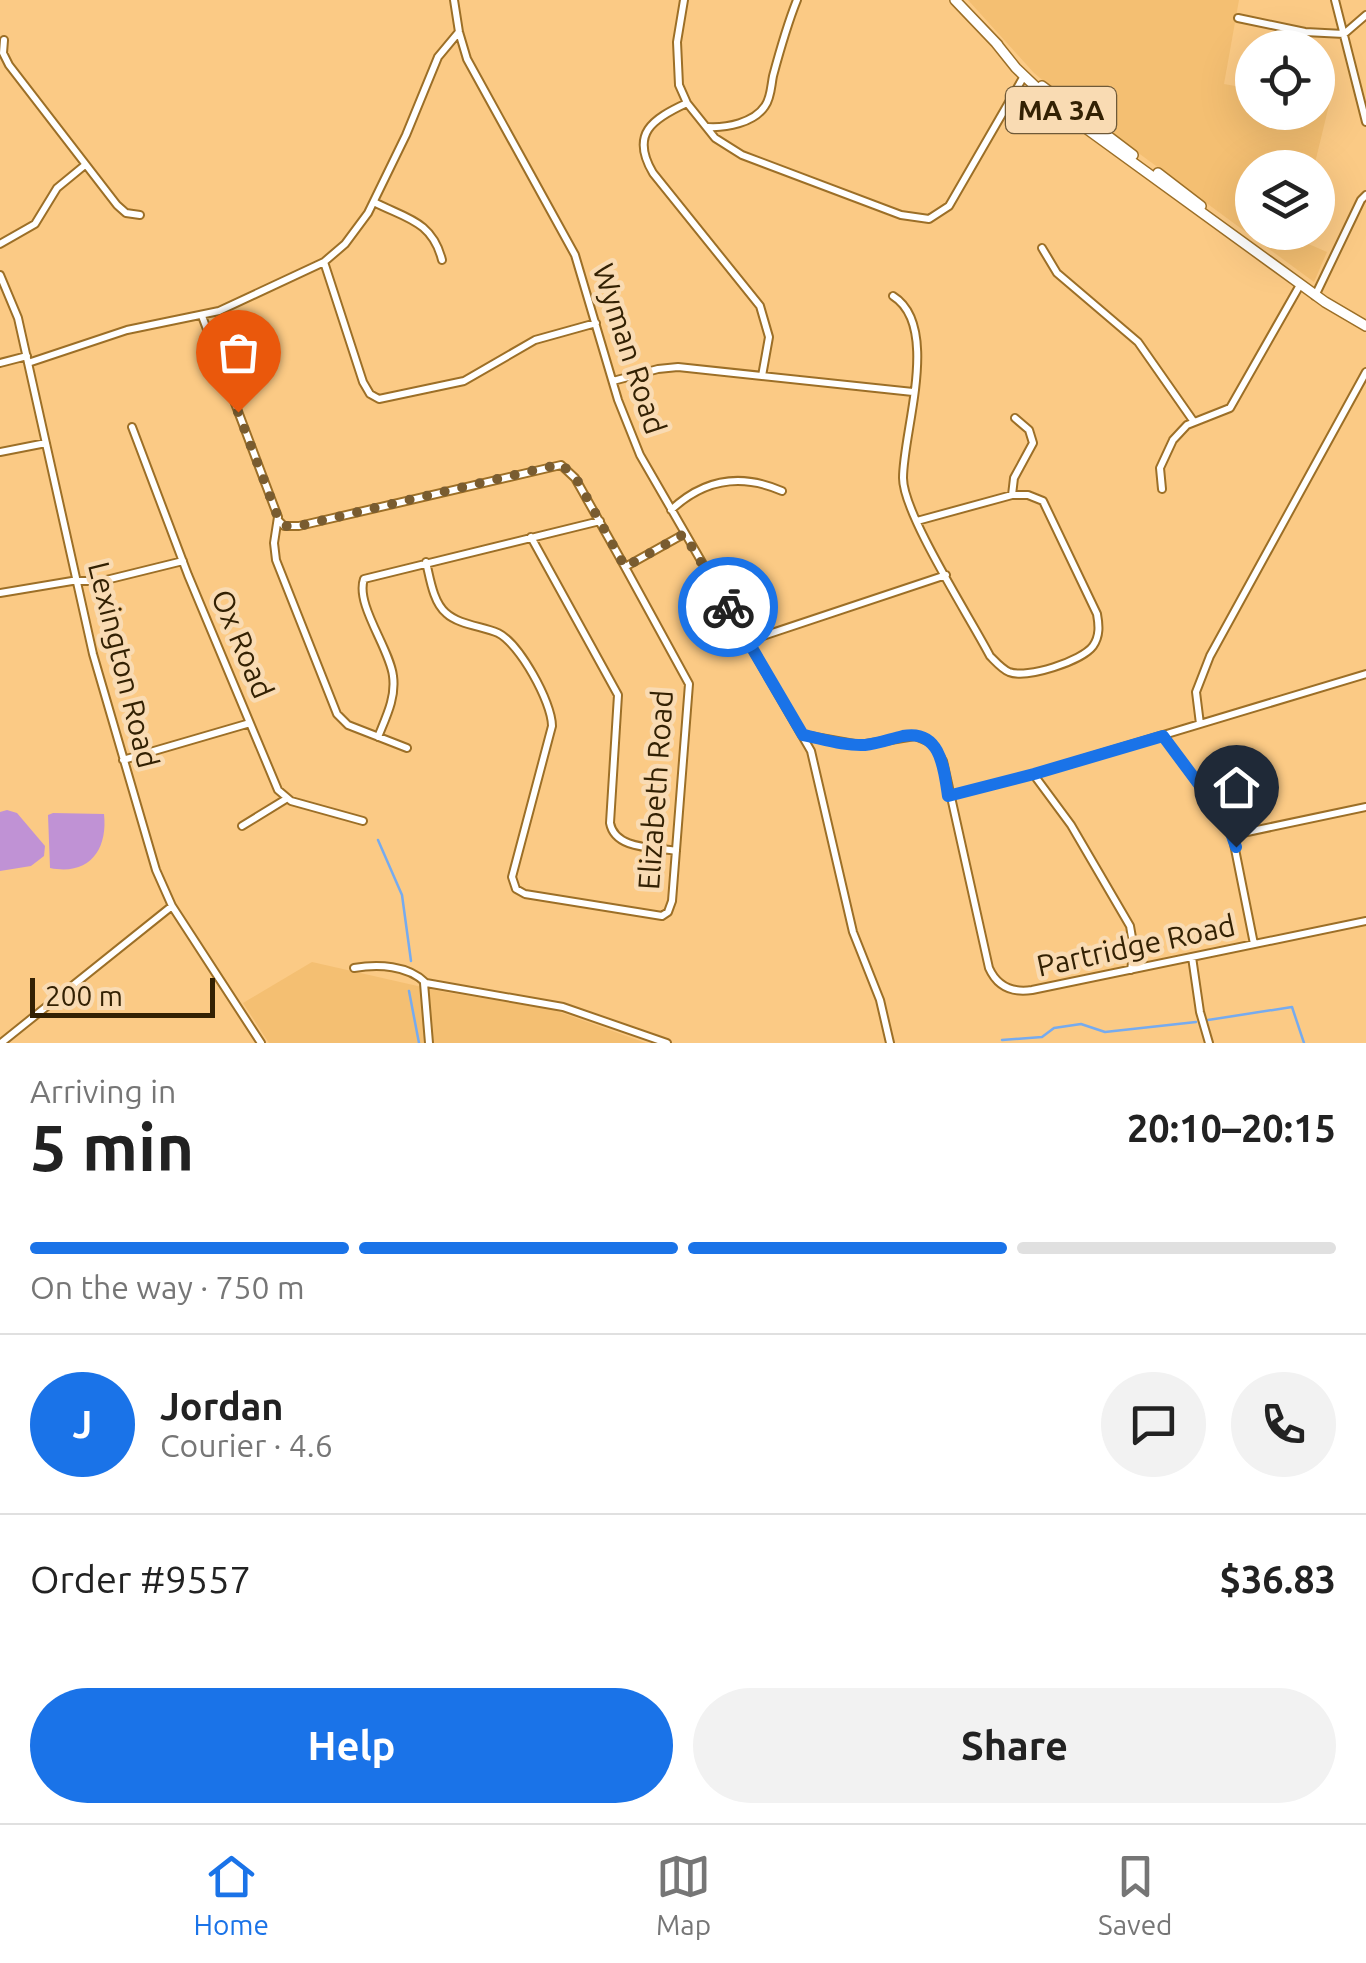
<!DOCTYPE html>
<html lang="en">
<head>
<meta charset="utf-8">
<style>
	body { margin:0; font-family:Ubuntu,sans-serif; background:#f2f2f2; color:#222; height:100vh; display:flex; flex-direction:column; font-size:38px; white-space:nowrap }
	* { box-sizing:border-box; margin:0 }
	p { font-size:32px; color:#767676 }
	.icon { flex:none; width:55px; height:55px; fill:none; stroke:currentColor; stroke-width:2; stroke-linecap:round; stroke-linejoin:round }
	.map { position:relative; height:1043px; overflow:hidden }
	.sheet { display:flex; flex-direction:column; background:#fff; flex:1 }
	.sheet>* { flex:none }
	.tools { position:absolute; left:1235px; top:30px; display:grid; gap:20px }
	.tools a { display:grid; place-items:center; width:100px; height:100px; border-radius:50%; background:#fff; box-shadow:0 10px 40px #0002; font-size:50px }
	.scale { position:absolute; left:30px; bottom:25px; width:185px; box-sizing:border-box; padding-left:10px; border:5px solid #332103; border-top:0; font-size:28px; line-height:35px; white-space:nowrap; color:#332103; -webkit-text-stroke:8px #f9dbb3; paint-order:stroke }
	.pin { position:absolute; display:grid; place-items:center; width:85px; height:85px; color:#fff; margin:-102px -42px; border-radius:50% 50% 50% 0; rotate:-45deg; box-shadow:0 0 10px #0007 }
	.pin .icon { rotate:45deg }
	.courier { position:absolute; display:grid; place-items:center; width:100px; height:100px; margin:-50px; border:8px solid #1a73e8; border-radius:50%; background:#fff; color:#222; box-shadow:0 2px 12px #0007 }
	.head em { font-style:normal; font-weight:600 }
	.head div { display:flex; flex-direction:column-reverse }
	.head { display:flex; align-items:center; justify-content:space-between; height:170px; padding:0 30px }
	h1 { font-size:65px; font-weight:600; line-height:75px }
	.bar { display:grid; grid-template-columns:repeat(4,1fr); gap:15px 10px; align-content:center; height:120px; padding:0 30px }
	.bar i { height:12px; border-radius:8px; background:#e0e0e0 }
	.bar .active { background:#1a73e8 }
	.bar p { grid-column:span 4 }
	.line { display:flex; align-items:center; gap:25px; padding:0 30px; border-top:2px solid #e0e0e0 }
	.line div { flex:1 }
	.round { display:grid; place-items:center; flex:none; width:105px; height:105px; border-radius:52px; background:#f2f2f2 }
	.action { display:flex; gap:20px; margin-top:auto; padding:20px 30px }
	.action a { flex:1; height:115px; border-radius:60px; background:#1a73e8; color:#fff; font-size:40px; font-weight:600; line-height:115px; text-align:center }
	.action a+a { background:#f2f2f2; color:#222 }
	.tabs { display:flex; justify-content:space-around; align-items:center; height:140px; border-top:2px solid #e0e0e0; background:#fff; font-size:28px; color:#767676 }
	.tabs a { display:grid; justify-items:center; gap:5px }
	.tabs .active { color:#1a73e8 }
	.map>svg:first-child { display:block }
	.built { fill:#f4bf72 }
	.grass { fill:#c092d5 }
	.lines { fill:none; stroke-linecap:round; stroke-linejoin:round }
	.stream { stroke:#76abef; stroke-width:2.5 }
	.minor-casing { stroke:#9c6f27; stroke-width:10 }
	.major-casing { stroke:#9c6f27; stroke-width:12 }
	.minor { stroke:#fff; stroke-width:6 }
	.major { stroke:#fff; stroke-width:9 }
	.done { stroke:#795c30; stroke-width:10; stroke-dasharray:0 18 }
	.route { stroke:#1a73e8; stroke-width:12 }
	.labels { text-anchor:middle; stroke-width:9; stroke-linejoin:round; paint-order:stroke }
	.shield { fill:#f9dbb3; stroke:#6e5938; stroke-width:2.5 }
	.shield-label { font-size:28px; font-weight:bold; fill:#332103 }
	.street-label { font-size:30px; fill:#332103; stroke:#f9dbb3 }
</style>
</head>
<body>
<div class="map">
<svg width="1366" height="1043" viewBox="0 0 1366 1043">
	<rect width="100%" height="100%" fill="#fbca85"/>
	<!-- built -->
	<path class="built" d="M968,0H1239L1224,84L1252,89V112H1318V99L1330,101L1314,167L1252,168V232L1298,233L1297,239L1327,252L1314,282L1065,99L1034,73Z
		M312,962L444,992L551,1009L646,1043H269L243,1003Z"/>
	<!-- grass -->
	<path class="grass" d="M7,810L17,813L45,846L44,856L31,866L0,871V812Z
		M53,813L104,814C108,850 89,876 50,868L48,815Z"/>
	<g class="lines">
		<!-- stream -->
		<path class="stream" d="M378,840L402,895L411,961
			M409,991L419,1043
			M1208,1020L1292,1007L1304,1043
			M1002,1040L1042,1037L1054,1028L1081,1024L1105,1032L1196,1022"/>
		<!-- minor casing -->
		<g class="minor-casing">
			<path id="minor" d="M454,0L459,32L467,59L575,255L618,400L640,455L811,751L853,932L880,1000L890,1043
				M684,0L677,42L679,85L687,103L715,138L742,155L901,215L929,219L949,206L1024,76
				M1335,0L1366,122
				M1238,18L1305,32L1344,34L1366,15
				M4,40L3,53L9,65L117,205L126,213L140,215
				M687,103C652,119 630,134 653,173L760,306L769,337L762,376
				M708,127C726,128 754,123 765,106C771,98 771,86 773,76C780,50 787,25 797,0
				M374,202C404,218 432,220 442,260
				M0,244L35,224L57,188L85,165
				M1042,248L1057,273L1138,342L1194,422
				M324,262L363,382L370,394L379,399L464,381L535,340L596,323
				M0,275L18,318L93,654L156,870L172,906L261,1043
				M893,296C941,326 903,431 903,478C903,514 971,619 990,656C996,662 1002,669 1009,672C1027,679 1082,661 1093,646C1100,636 1099,625 1097,614L1043,501L1028,495H1012L917,521
				M1315,296L1361,200L1366,195
				M202,316L278,517L274,543L276,560L337,714L348,725L407,748
				M0,363L27,356
				M28,363L127,330L219,311L324,262L345,244L368,213L406,135L438,57L458,33
				M613,381L658,369L678,367L913,392
				M132,427L188,575L278,790L291,801L363,821
				M0,452L46,443
				M1162,489L1160,468L1173,440L1187,425L1230,408L1300,285
				M1012,495L1014,478L1033,443L1029,430L1015,418
				M671,510C704,479 741,473 782,491
				M279,521L284,526H299L561,465L575,478L625,567
				M531,537L618,695L610,823C615,850 654,847 676,851
				M426,562C430,578 433,602 446,613C459,625 482,626 498,633C519,643 552,702 552,726L512,877L516,889L525,894L662,916L668,912L672,901L689,684L625,567L684,534
				M0,593L72,581H102L183,561
				M748,641L946,575
				M1200,724L1196,692L1210,656L1366,372
				M804,735L860,745L915,736L932,743L943,761L989,968C997,986 1012,993 1032,990L1366,921
				M1163,736L1231,829L1254,944
				M378,737C386,717 396,698 393,676C390,649 355,604 364,579L600,521
				M123,760L250,723
				M1034,775L1071,825L1130,926L1134,949L1131,970
				M948,796L1034,774L1366,674
				M242,826L286,799
				M1233,835L1366,807
				M1192,957L1200,1012L1209,1043
				M354,968C378,964 408,965 426,983L563,1007L667,1043
				M424,983L429,1043
				M1,1043L172,906"/>
		</g>
		<!-- major casing -->
		<g class="major-casing">
			<path id="major" d="M955,0L998,45
				M996,43L1016,68L1058,108L1325,302L1366,326
				M1042,86L1133,155
				M1158,173L1201,206"/>
		</g>
		<!-- minor -->
		<use href="#minor" class="minor"/>
		<!-- major -->
		<use href="#major" class="major"/>
	</g>
	<g class="lines">
		<!-- done -->
		<path class="done" d="M238,412L279,520L284,526H299L561,464L576,478L625,567L684,534L728,607"/>
		<!-- route -->
		<path class="route" d="M728,607L803,735C823,739 844,746 865,745C878,744 890,739 903,736C941,729 944,769 948,796L1034,774L1163,736L1227,822L1236,847"/>
	</g>
	<g class="labels">
		<!-- shield labels -->
		<rect class="shield" x="1006" y="87" width="110" height="46" rx="8"/>
		<g class="shield-label">
			<text x="1061" y="120">MA 3A</text>
		</g>
		<!-- street labels -->
		<g class="street-label">
			<text transform="translate(629 349) rotate(72)" y="10">Wyman Road</text>
			<text transform="translate(242 644) rotate(67)" y="10">Ox Road</text>
			<text transform="translate(123 665) rotate(76)" y="10">Lexington Road</text>
			<text transform="translate(656 790) rotate(-86)" y="10">Elizabeth Road</text>
			<text transform="translate(1136 946) rotate(-12)" y="10">Partridge Road</text>
		</g>
	</g>
</svg>
<div class="tools">
<a><svg class="icon" aria-label="locate" viewBox="0 0 24 24"><circle cx="12" cy="12" r="6"/><path d="M12 2v4M12 18v4M2 12h4M18 12h4"/></svg></a>
<a><svg class="icon" aria-label="layers" viewBox="0 0 24 24"><path d="M12 4l9 5-9 5-9-5zM3 14l9 5 9-5"/></svg></a>
</div>
<div class="scale">200 m</div>
<div class="pin" style="left:238px;top:412px;background:#ea580c"><svg class="icon" aria-label="bag" viewBox="0 0 24 24"><path d="M5 8h14l-1 12H6zM9 8a3 3 0 0 1 6 0"/></svg></div>
<div class="pin" style="left:1236px;top:847px;background:#1f2937"><svg class="icon" aria-label="home" viewBox="0 0 24 24"><path d="M3 11l9-7 9 7M6 9v11h12V9"/></svg></div>
<div class="courier" style="left:728px;top:607px"><svg class="icon" aria-label="bike" viewBox="0 0 24 24"><circle cx="6" cy="16" r="4"/><circle cx="18" cy="16" r="4"/><path d="M6 16l4-8h5l3 8M10 8l3 8H6M13 5h3"/></svg></div>
</div>
<section class="sheet">
<div class="head"><div><h1>5 min</h1><p>Arriving in</p></div><em>20:10–20:15</em></div>
<div class="bar"><i class="active"></i><i class="active"></i><i class="active"></i><i></i><p>On the way · 750 m</p></div>
<div class="line" style="height:180px"><b class="round" style="background:#1a73e8;color:#fff">J</b><div><b>Jordan</b><p>Courier · 4.6</p></div><a class="round"><svg class="icon" aria-label="chat" viewBox="0 0 24 24"><path d="M4 5h16v11H9l-5 4z"/></svg></a><a class="round"><svg class="icon" aria-label="phone" viewBox="0 0 24 24"><path d="M5 4h4l2 5-3 2q2 4 5 5l2-3 5 2v4C11 20 4 13 5 4z"/></svg></a></div>
<div class="line" style="height:130px"><div>Order #9557</div><b>$36.83</b></div>
<div class="action"><a>Help</a><a>Share</a></div>
</section>
<nav class="tabs">
<a class="active"><svg class="icon" aria-label="home" viewBox="0 0 24 24"><path d="M3 11l9-7 9 7M6 9v11h12V9"/></svg>Home</a>
<a><svg class="icon" aria-label="map" viewBox="0 0 24 24"><path d="M3 6l6-2 6 2 6-2v14l-6 2-6-2-6 2zM9 4v14M15 6v14"/></svg>Map</a>
<a><svg class="icon" aria-label="saved" viewBox="0 0 24 24"><path d="M7 4h10v16l-5-4-5 4z"/></svg>Saved</a>
</nav>
</body>
</html>
